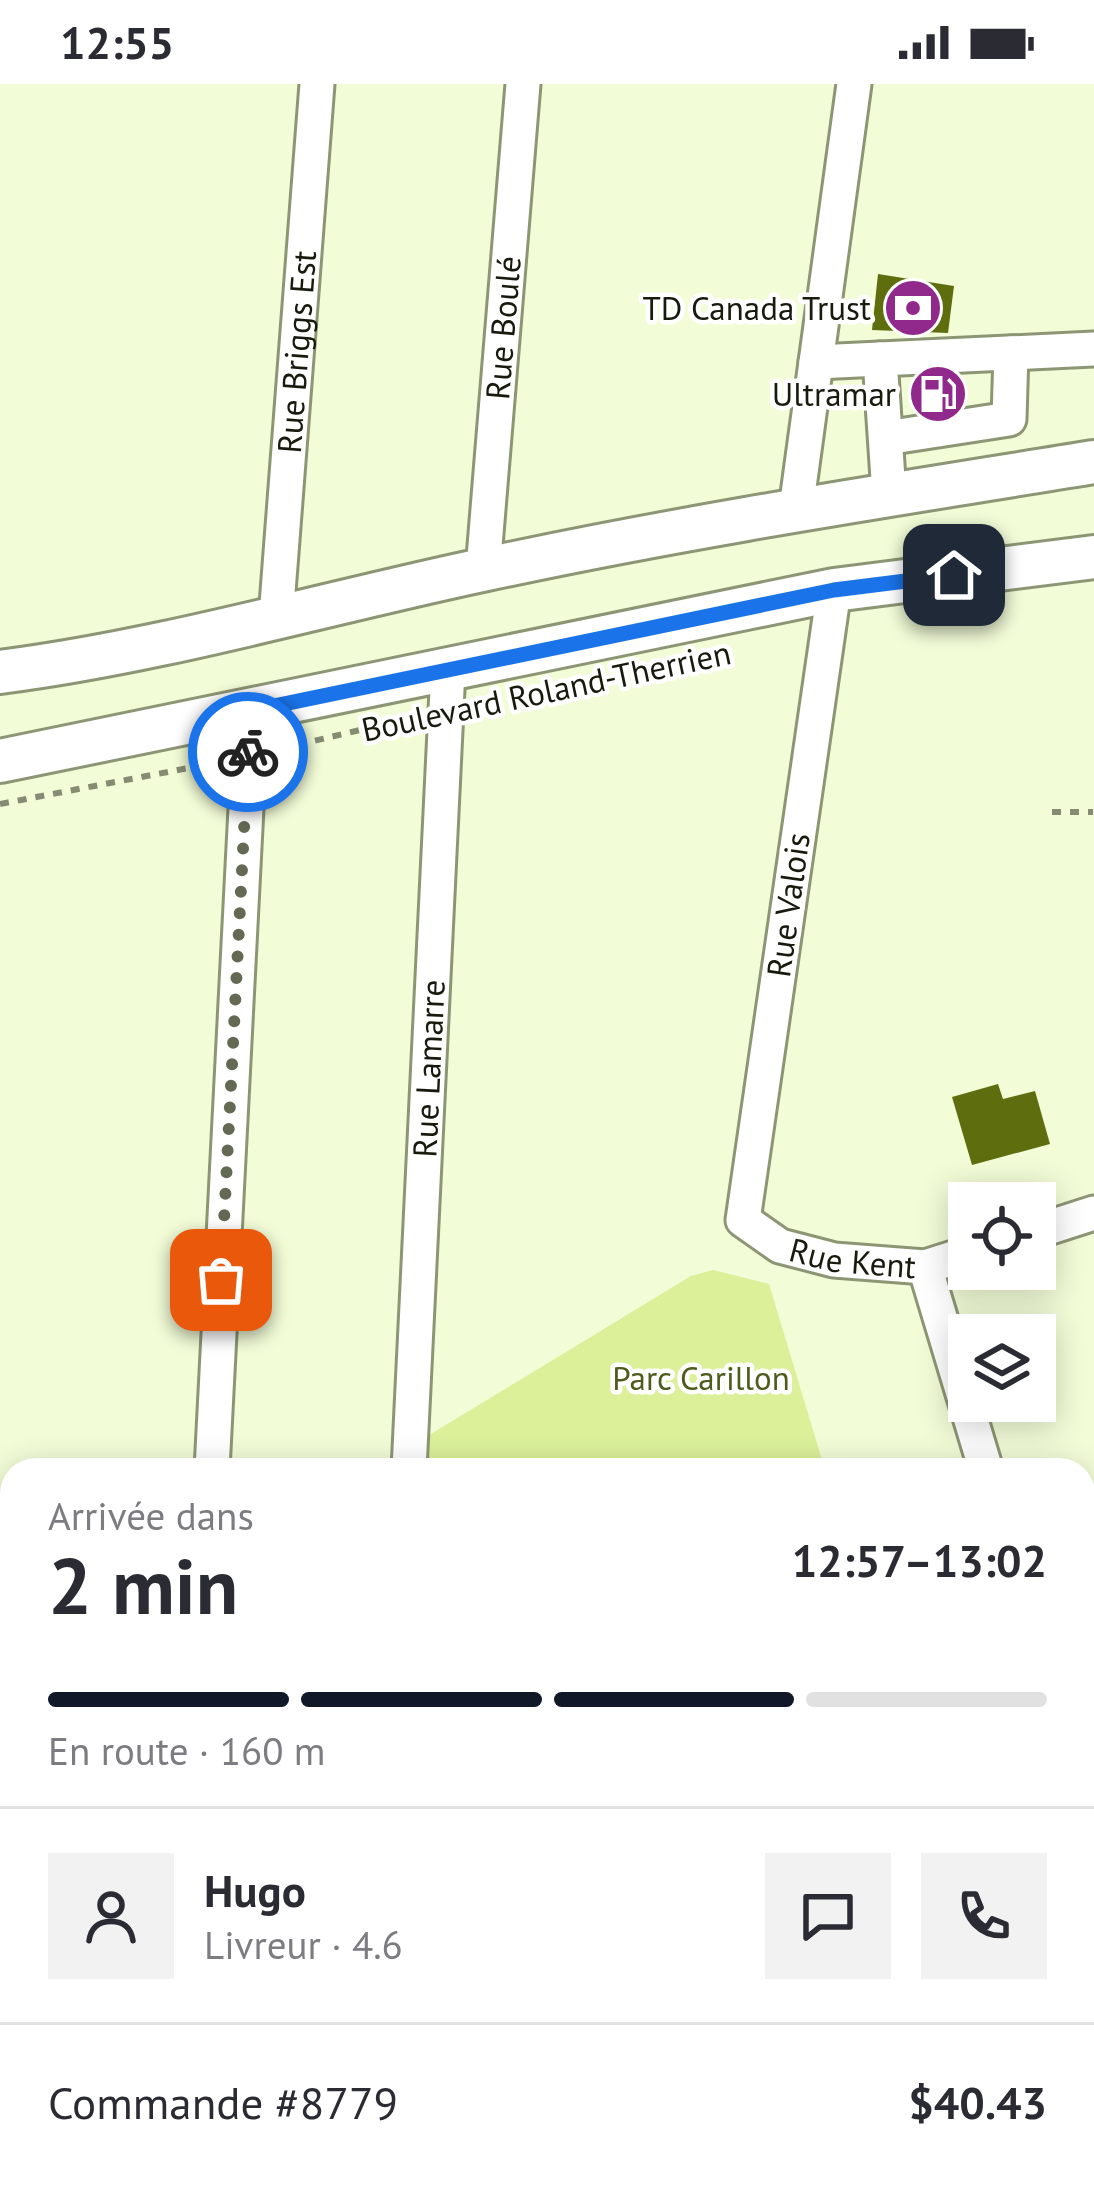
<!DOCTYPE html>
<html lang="fr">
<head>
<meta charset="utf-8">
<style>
	body { margin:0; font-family:"PT Sans",sans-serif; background:#f2f2f3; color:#2b2b33; height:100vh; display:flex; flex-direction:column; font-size:45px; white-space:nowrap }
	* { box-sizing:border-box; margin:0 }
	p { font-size:39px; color:#7c7c81 }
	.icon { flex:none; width:66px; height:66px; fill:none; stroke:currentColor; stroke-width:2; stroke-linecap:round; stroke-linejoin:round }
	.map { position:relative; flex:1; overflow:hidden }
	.details { position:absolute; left:0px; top:1374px; width:1095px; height:747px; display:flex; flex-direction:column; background:#fff; border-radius:36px 36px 0 0; box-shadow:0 6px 30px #0003 }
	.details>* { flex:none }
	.fabs { position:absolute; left:948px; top:1098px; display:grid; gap:24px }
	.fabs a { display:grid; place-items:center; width:108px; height:108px; border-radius:0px; background:#fff; box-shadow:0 6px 30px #0003; font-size:60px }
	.pin { position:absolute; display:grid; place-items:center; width:102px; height:102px; color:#fff; margin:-51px; border-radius:24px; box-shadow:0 6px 18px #0006 }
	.courier { position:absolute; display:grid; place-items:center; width:120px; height:120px; margin:-60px; border:9px solid #1a73e8; border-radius:50%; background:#fff; color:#222; box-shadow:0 3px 15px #0007 }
	.headline em { font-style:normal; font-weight:700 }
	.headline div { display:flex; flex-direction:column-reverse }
	.headline { display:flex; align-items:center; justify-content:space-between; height:204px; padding:0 48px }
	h1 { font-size:78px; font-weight:700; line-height:90px }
	.bar { display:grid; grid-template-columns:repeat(4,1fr); gap:18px 12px; align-content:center; height:144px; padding:0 48px }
	.bar i { height:15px; border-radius:9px; background:#e1e1e2 }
	.bar .active { background:#111827 }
	.bar p { grid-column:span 4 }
	.line { display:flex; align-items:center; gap:30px; padding:0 48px; border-top:3px solid #e1e1e2 }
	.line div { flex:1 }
	.round { display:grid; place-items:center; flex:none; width:126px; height:126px; border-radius:0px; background:#f2f2f3 }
	.status { display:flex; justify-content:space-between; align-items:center; height:84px; padding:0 60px; background:#fff; direction:ltr }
	.status svg { height:33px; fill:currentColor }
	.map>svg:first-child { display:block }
	.green { fill:#dbf099 }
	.building { fill:#5e6e0f }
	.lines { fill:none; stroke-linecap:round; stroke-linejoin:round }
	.minor-casing { stroke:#8d9674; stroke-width:39 }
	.major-casing { stroke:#8d9674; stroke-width:48 }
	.path { stroke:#858c73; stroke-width:6; stroke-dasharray:9 9; stroke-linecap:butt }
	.minor { stroke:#fff; stroke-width:33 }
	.major { stroke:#fff; stroke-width:42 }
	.done { stroke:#646954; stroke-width:12; stroke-dasharray:0 21.6 }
	.route { stroke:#1a73e8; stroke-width:15 }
	.labels { text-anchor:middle; stroke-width:9; stroke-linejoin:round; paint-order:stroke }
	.poi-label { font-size:33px; fill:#171a0d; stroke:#fff; text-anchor:end }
	.street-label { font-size:33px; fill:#171a0d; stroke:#fff }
	.park-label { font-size:33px; fill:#4e5b1d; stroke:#fff }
</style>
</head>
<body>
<div class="status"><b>12:55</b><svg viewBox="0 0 49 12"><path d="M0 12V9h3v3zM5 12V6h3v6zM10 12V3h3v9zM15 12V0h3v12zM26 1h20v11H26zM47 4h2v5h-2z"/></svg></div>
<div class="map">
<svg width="1094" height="2119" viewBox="0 0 1094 2119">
	<rect width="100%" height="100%" fill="#f2fcd7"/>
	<!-- green -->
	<path class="green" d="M713,1186L769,1200L825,1386H424L426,1353L691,1192Z
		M402,2109H814L764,2119H401Z"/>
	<!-- building -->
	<path class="building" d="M878,190L954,202L948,249L872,246Z
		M998,1000L1003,1015L1035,1007L1050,1060L972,1081L952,1013Z"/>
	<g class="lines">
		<!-- minor casing -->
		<g class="minor-casing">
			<g id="minor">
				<path d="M880,275L889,410"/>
				<path d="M816,278L1094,265"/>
				<path d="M886,354L1009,335L1011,269"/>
				<path d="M796,425L854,0"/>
				<path id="s1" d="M483,486L523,0"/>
				<path id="s2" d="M834,506L743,1136L780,1162L834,1176L925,1183L969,1169"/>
				<path id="s3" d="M276,534L317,0"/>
				<path d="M1035,1148L1094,1129"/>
				<path d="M925,1183L986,1386"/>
				<path d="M212,1386L251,627"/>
				<path id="s4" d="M409,1386L448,585"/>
				<path d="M0,1429H12"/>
				<path d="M1083,1710L1094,1746"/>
				<path d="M1083,2080L1094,2077"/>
				<path d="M44,2119V2109"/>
				<path d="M376,2119L377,2109"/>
				<path d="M921,2119L967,2109"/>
			</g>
		</g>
		<!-- major casing -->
		<g class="major-casing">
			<path id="major" d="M0,588C163,567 322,520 482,486C685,442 890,411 1094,378
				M0,677L834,506L1094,473"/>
		</g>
		<!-- path -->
		<path class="path" d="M280,665L402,636
			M0,720L220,678
			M1052,728H1093"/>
		<!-- minor -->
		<use href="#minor" class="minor"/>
		<!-- major -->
		<use href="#major" class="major"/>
	</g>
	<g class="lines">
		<!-- done -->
		<path class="done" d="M221,1196L248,668"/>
		<!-- route -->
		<path class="route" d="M248,668L250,627L834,506L954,491"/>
	</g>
	<!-- icons -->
	<defs>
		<g id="bank-disc" transform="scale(3)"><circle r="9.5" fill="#91288c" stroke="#fff"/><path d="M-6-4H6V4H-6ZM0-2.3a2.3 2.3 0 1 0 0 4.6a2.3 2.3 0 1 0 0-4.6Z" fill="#fff"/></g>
		<g id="fuel-disc" transform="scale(3)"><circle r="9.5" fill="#91288c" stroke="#fff"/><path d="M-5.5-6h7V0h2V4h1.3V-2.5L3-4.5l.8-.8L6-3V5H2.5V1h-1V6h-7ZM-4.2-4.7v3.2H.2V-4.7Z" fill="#fff"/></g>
	</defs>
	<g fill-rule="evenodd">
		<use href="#bank-disc" x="913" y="224"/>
		<use href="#fuel-disc" x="938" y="310"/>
	</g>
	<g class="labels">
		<!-- poi labels -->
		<g class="poi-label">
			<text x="871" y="236">TD Canada Trust</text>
			<text x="896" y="322">Ultramar</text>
		</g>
		<!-- street labels -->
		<g class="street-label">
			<text dy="12" stroke="none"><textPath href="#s1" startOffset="243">Rue Boulé</textPath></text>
			<text dy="12" stroke="none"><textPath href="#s3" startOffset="267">Rue Briggs Est</textPath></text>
			<text transform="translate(546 607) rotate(-12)" y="12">Boulevard Roland-Therrien</text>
			<text transform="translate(788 821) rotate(-82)" y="12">Rue Valois</text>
			<text dy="12" stroke="none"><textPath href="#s4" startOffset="402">Rue Lamarre</textPath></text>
			<text dy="12" stroke="none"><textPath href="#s2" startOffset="756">Rue Kent</textPath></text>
		</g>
		<!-- park labels -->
		<g class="park-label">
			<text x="701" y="1306">Parc Carillon</text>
		</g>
	</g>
</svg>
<div class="fabs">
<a><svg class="icon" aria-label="locate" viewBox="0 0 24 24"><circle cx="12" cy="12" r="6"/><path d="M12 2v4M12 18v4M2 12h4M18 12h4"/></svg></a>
<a><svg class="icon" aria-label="layers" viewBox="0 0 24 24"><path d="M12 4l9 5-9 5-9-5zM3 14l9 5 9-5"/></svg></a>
</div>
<div class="pin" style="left:221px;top:1196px;background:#ea580c"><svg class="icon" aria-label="bag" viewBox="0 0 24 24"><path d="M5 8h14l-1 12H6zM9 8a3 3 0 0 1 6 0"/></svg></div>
<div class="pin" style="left:954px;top:491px;background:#1f2937"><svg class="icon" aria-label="home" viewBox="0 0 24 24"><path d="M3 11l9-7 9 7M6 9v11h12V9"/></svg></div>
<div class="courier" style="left:248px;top:668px"><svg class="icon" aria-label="bike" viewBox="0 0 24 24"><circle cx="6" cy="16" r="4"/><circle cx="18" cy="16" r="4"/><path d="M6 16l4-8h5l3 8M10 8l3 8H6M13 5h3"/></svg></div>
<section class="details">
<div class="headline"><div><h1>2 min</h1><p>Arrivée dans</p></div><em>12:57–13:02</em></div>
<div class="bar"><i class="active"></i><i class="active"></i><i class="active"></i><i></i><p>En route · 160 m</p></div>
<div class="line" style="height:216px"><a class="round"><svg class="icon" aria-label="person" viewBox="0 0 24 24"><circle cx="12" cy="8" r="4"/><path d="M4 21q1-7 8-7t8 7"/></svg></a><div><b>Hugo</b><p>Livreur · 4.6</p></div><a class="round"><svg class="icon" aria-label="chat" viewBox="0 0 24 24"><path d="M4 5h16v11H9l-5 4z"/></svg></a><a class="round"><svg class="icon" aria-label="phone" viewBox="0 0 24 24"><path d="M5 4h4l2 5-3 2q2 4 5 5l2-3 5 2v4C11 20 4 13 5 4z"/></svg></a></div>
<div class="line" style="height:156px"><div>Commande #8779</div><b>$40.43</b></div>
</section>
</div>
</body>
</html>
